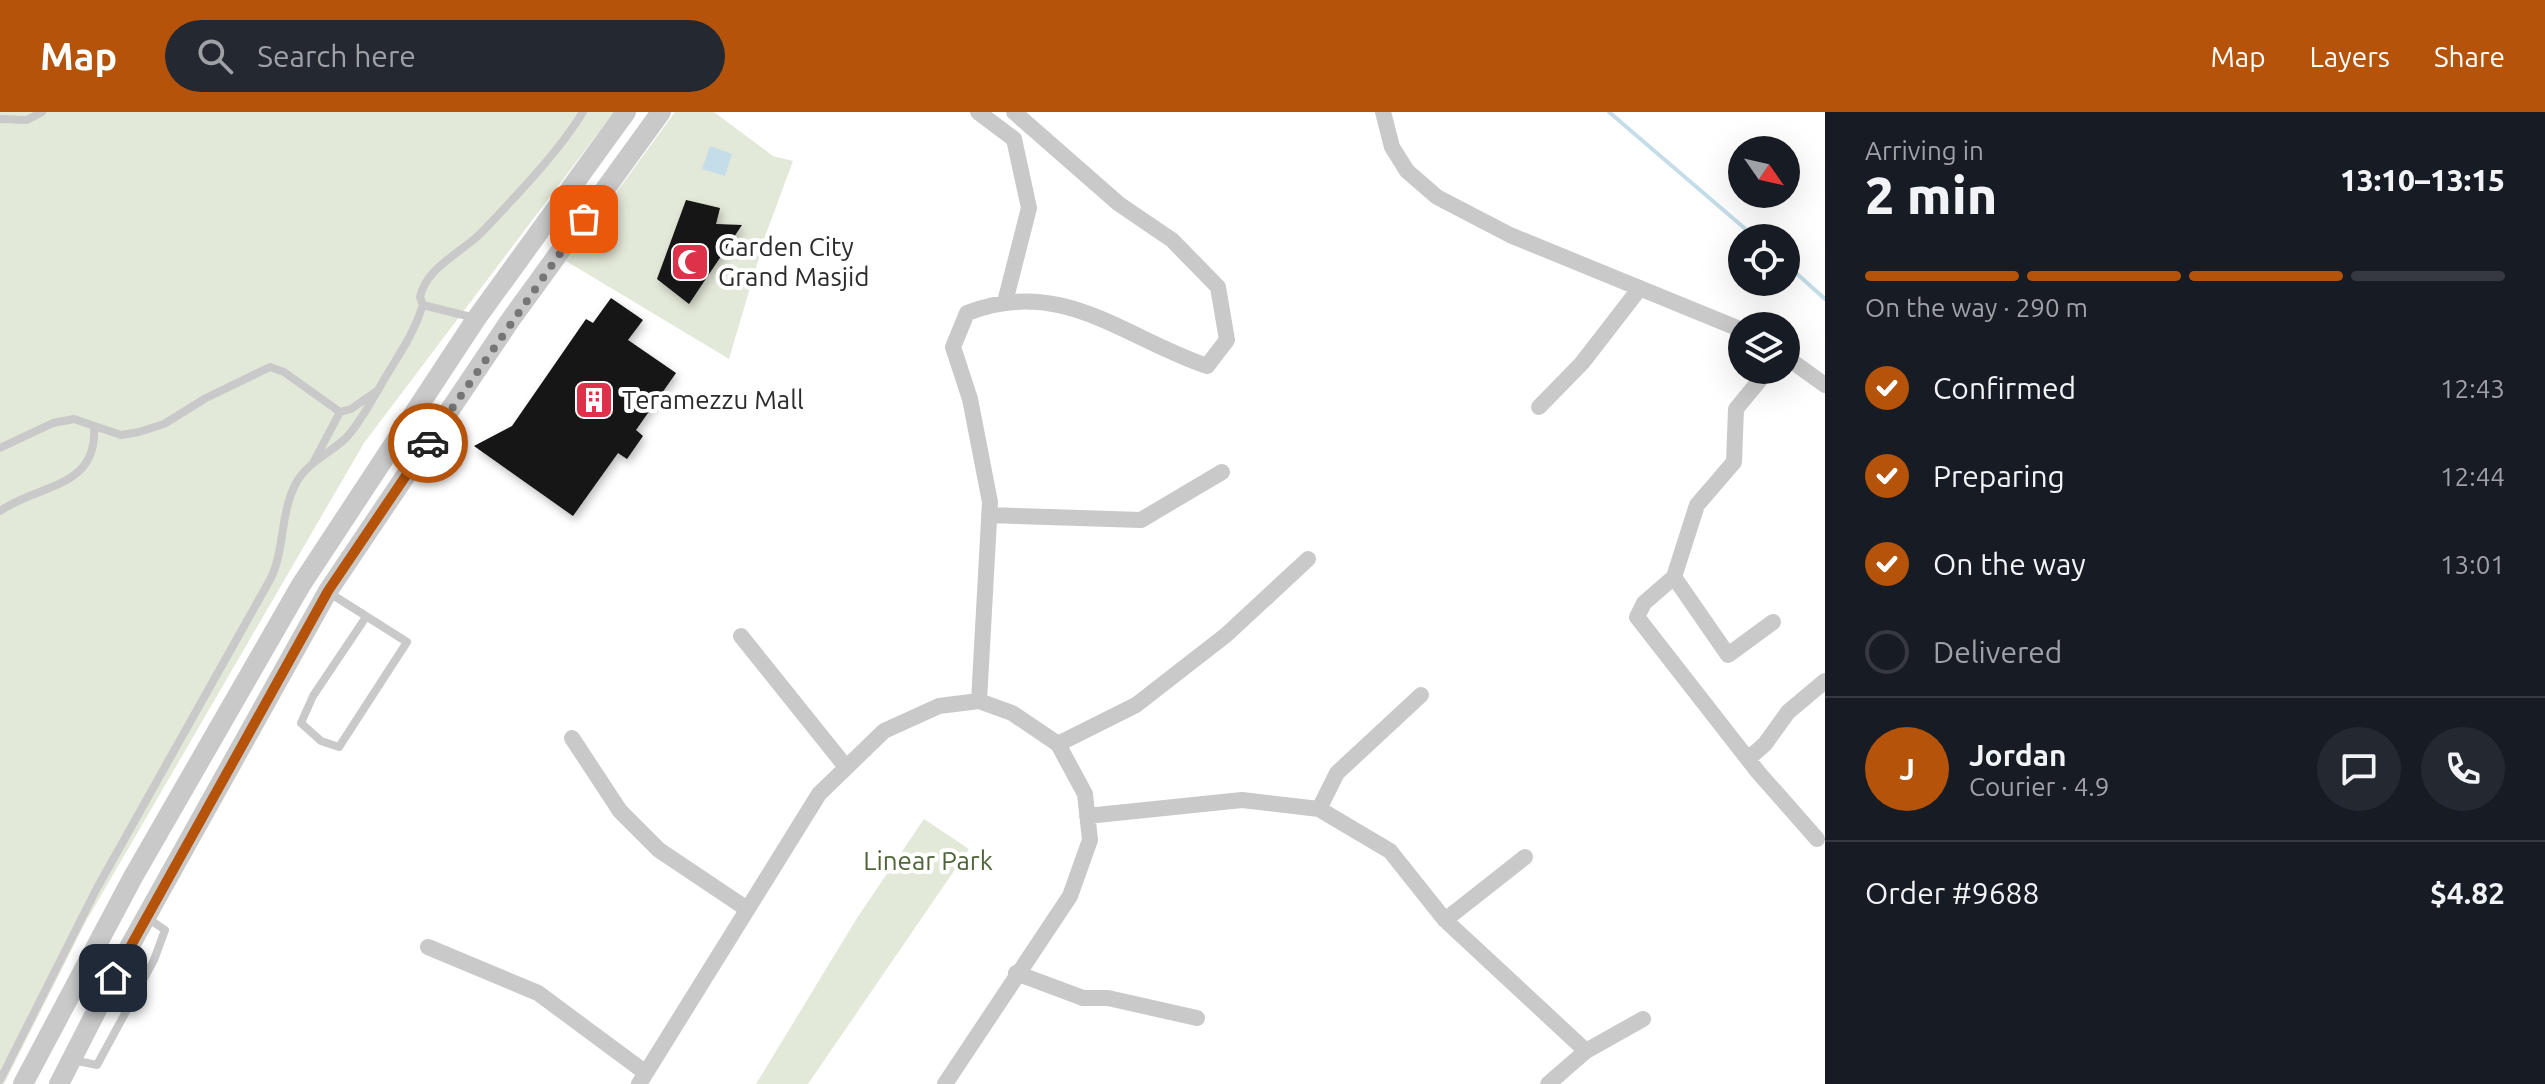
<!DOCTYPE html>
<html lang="en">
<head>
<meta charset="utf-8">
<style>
	body { margin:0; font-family:Ubuntu,sans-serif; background:#242831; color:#f1f3f6; height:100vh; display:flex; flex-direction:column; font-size:30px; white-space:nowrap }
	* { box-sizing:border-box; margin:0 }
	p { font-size:26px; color:#9ea1a6 }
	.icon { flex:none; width:44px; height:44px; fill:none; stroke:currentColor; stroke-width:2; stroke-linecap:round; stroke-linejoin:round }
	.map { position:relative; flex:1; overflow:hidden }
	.side { display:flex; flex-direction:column; background:#171b24; width:720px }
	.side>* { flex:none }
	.needle { width:52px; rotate:124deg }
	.tools { position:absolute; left:1728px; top:24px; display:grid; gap:16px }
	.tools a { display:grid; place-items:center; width:72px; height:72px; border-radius:50%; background:#171b24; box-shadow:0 8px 32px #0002; font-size:40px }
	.pin { position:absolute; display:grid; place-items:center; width:68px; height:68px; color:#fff; margin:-34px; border-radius:16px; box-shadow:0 4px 12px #0006 }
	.courier { position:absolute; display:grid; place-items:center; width:80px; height:80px; margin:-40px; border:6px solid #b45309; border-radius:50%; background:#fff; color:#222; box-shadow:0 2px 10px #0007 }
	.overview em { font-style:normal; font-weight:800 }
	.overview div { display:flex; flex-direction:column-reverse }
	.overview { display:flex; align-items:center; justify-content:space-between; height:136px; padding:0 40px }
	h1 { font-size:52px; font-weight:800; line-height:60px }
	.bar { display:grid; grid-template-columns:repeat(4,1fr); gap:12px 8px; align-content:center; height:96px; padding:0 40px }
	.bar i { height:10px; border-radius:6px; background:#363941 }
	.bar .current { background:#b45309 }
	.bar p { grid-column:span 4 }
	.line { display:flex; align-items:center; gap:20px; padding:0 40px; border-top:2px solid #363941 }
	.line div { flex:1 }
	.round { display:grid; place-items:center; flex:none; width:84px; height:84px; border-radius:42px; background:#242831 }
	ol { padding:0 40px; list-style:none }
	li { display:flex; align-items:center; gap:24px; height:88px }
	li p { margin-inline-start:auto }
	li .icon { padding:8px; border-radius:50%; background:#b45309; color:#fff; stroke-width:4 }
	li:last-child { color:#9ea1a6 }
	li i { width:44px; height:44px; border:4px solid #363941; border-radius:50% }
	header { display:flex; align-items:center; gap:48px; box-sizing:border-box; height:112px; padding:0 40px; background:#b45309; color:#fff }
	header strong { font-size:38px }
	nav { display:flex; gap:44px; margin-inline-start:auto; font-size:28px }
	.search { width:560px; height:72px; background:#242831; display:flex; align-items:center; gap:20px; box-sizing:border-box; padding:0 28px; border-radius:44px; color:#9ea1a6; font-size:30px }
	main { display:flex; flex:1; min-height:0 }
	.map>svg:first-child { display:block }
	.green { fill:#e3e9d9 }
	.water { fill:#c5dde9 }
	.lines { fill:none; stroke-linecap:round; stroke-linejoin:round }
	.stream { stroke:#c5dde9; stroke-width:4 }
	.building { fill:#131313; filter:url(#shadow) }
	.service { stroke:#c9c9c9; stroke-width:8 }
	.minor { stroke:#c9c9c9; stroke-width:16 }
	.tertiary { stroke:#c9c9c9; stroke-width:20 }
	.done { stroke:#767676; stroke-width:8; stroke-dasharray:0 14.4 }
	.route { stroke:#b45309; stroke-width:10 }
	.labels { text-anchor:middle; stroke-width:8; stroke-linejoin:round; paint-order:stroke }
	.poi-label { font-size:26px; fill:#2c2c2c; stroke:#fff; text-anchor:start }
	.park-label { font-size:26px; fill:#51653b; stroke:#fff }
</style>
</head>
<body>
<header>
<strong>Map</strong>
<div class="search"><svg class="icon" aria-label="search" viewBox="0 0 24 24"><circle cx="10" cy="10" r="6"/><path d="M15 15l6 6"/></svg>Search here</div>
<nav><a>Map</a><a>Layers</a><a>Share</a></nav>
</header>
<main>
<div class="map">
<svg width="1825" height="972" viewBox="0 0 1825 972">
	<defs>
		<filter id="shadow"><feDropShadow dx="2.5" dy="4.5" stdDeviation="4" flood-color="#0004"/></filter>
	</defs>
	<rect width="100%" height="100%" fill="#fff"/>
	<!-- green -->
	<path class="green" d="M0,0H614L364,331L85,811L4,972H0Z
		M675,0H714L773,44L793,49L766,122L729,247L566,149Z
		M924,707L969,737L808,972H756L857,806Z"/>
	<!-- water -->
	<path class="water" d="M710,34L732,42L725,64L702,57Z"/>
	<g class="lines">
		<!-- stream -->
		<path class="stream" d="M1609,0L1756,126
			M1786,152L1825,187"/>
	</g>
	<!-- building -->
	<path class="building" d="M686,88L720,96L716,112L742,113L689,192L657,167Z
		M611,186L643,208L628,228L676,261L636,318L643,324L627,347L618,341L573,404L474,334L512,314L586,207L593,211Z"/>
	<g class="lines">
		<!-- service -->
		<path class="service" d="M0,7L27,8L42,0
			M423,193L420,185C427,154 462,141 483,119C516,84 558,41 583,0
			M0,336L53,311L74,307L121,323L139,320L164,312L206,286L270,255L284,260L340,300L351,297L377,279
			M313,351L340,300
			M0,399C40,371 98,377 94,314
			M328,480L407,530L339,635L321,629L301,611L313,584L366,505
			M73,948L97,953L154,848L165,818L146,805
			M0,968L97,776L271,466C285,436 280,401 296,371C308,350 329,342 346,326C359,312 367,296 377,280C395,247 411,229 423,193L475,206"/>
		<!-- minor -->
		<path class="minor" d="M978,0L1014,27L1029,96L1005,190
			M1383,0L1392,35L1407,59L1437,85L1510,123L1742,218
			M1786,245L1825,273
			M1768,258L1736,297L1734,350L1697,393L1674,465L1644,491L1637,505L1758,660L1817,727
			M1539,295L1582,251L1640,176
			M989,403L1141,408L1222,360
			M1674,465L1728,543L1773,510
			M741,524L846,655
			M572,626L620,699L659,738L747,797
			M1058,632L1136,593L1226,523L1308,447
			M1748,647L1765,632L1788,600L1825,569
			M1319,697L1337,661L1421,583
			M1087,704L1242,688L1319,697L1390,739L1445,808L1586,939
			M1445,808L1525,745
			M428,835L538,881L646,961
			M1016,861L1083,886H1108L1197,906
			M639,972L819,682L884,619L939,594L979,589L990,390L970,287L953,235L967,201C1062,164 1122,225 1207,254L1227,228L1218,175L1172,128L1119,92L1014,0
			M945,972L1070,784L1090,728L1085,682L1058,632L1012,601L979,589
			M1548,972L1586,939L1643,907"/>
		<!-- tertiary -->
		<path class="tertiary" d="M23,972L133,765L301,473L476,207L626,0
			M59,972L127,839L328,479L509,210L661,0"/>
	</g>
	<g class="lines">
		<!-- done -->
		<path class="done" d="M428,331L584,107"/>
		<!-- route -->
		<path class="route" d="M113,866L328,479L428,331"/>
	</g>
	<!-- icons -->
	<defs>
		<g id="mosque-square" transform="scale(2)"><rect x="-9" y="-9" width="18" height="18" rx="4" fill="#de324a" stroke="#fff"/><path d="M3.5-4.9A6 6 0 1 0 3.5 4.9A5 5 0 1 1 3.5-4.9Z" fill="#fff"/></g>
		<g id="building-square" transform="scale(2)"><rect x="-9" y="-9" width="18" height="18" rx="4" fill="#de324a" stroke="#fff"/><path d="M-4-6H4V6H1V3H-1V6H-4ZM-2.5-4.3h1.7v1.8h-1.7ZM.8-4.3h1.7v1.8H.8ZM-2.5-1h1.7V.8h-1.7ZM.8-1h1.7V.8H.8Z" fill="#fff"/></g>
	</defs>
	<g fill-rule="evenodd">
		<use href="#mosque-square" x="690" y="150"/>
		<use href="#building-square" x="594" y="288"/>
	</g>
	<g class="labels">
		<!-- poi labels -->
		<g class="poi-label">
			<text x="718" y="144">Garden City<tspan x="718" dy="30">Grand Masjid</tspan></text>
			<text x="622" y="297">Teramezzu Mall</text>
		</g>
		<!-- park labels -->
		<g class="park-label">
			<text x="928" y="758">Linear Park</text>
		</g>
	</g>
</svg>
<div class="tools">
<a><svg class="needle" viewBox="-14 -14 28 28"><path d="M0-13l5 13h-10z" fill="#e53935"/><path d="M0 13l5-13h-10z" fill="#9ea1a6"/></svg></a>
<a><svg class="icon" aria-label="locate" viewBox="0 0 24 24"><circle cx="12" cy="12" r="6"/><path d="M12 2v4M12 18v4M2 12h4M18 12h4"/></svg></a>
<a><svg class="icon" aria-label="layers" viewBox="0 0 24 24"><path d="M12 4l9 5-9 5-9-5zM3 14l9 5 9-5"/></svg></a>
</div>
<div class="pin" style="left:584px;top:107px;background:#ea580c"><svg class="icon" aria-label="bag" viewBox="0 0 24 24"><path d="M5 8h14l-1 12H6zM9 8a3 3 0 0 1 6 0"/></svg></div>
<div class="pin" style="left:113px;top:866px;background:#1f2937"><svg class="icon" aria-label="home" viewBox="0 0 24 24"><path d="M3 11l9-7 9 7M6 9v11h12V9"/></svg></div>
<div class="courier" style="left:428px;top:331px"><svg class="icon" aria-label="car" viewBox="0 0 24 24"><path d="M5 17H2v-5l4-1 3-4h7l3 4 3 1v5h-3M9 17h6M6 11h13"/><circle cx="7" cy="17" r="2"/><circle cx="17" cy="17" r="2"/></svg></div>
</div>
<section class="side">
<div class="overview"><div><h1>2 min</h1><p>Arriving in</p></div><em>13:10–13:15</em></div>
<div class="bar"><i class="current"></i><i class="current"></i><i class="current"></i><i></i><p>On the way · 290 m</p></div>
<ol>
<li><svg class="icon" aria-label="check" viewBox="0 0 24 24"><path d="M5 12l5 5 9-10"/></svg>Confirmed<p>12:43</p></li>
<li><svg class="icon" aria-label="check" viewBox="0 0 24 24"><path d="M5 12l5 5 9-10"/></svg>Preparing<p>12:44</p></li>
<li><svg class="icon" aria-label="check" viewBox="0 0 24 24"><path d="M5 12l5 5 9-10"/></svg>On the way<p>13:01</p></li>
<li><i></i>Delivered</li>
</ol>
<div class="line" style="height:144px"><b class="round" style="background:#b45309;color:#fff">J</b><div><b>Jordan</b><p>Courier · 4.9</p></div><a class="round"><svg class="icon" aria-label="chat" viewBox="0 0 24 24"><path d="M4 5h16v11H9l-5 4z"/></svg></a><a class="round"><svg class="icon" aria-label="phone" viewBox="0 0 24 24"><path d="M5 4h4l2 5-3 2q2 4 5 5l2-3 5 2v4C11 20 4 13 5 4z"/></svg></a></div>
<div class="line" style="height:104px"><div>Order #9688</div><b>$4.82</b></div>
</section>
</main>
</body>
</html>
